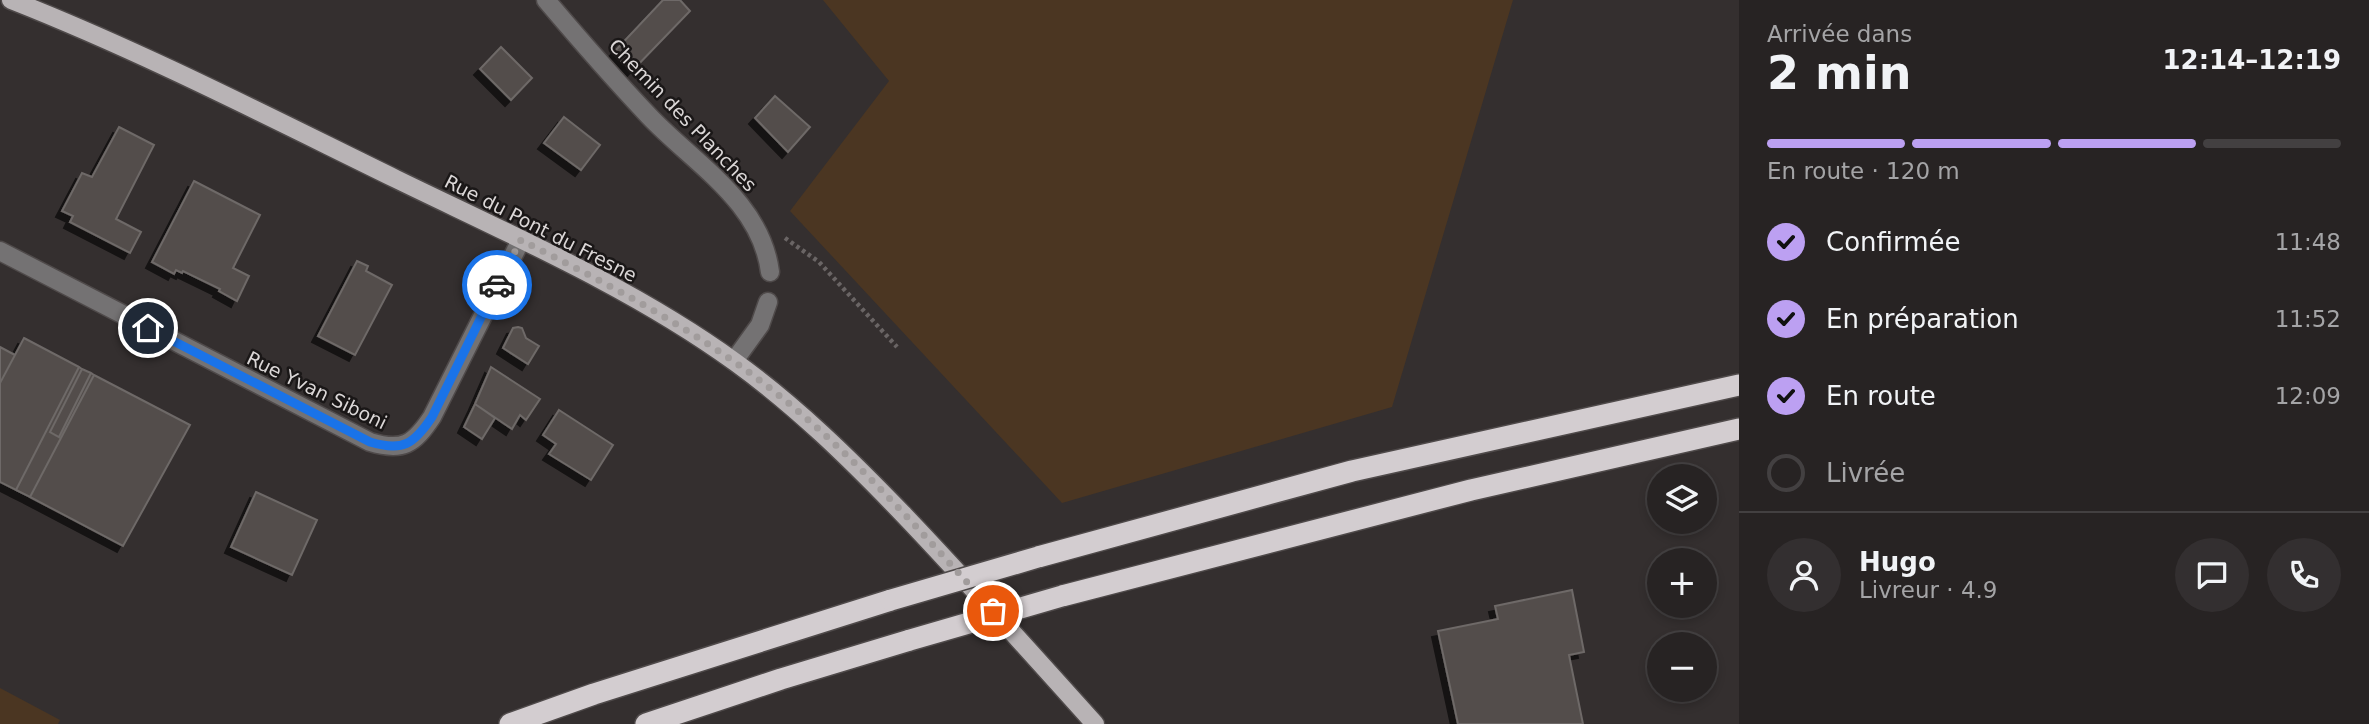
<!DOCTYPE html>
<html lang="fr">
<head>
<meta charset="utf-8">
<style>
	body { margin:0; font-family:"DejaVu Sans",sans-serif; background:#332f30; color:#f1f3f6; height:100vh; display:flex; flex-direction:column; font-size:26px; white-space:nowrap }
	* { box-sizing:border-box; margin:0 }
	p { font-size:23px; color:#a4a4a6 }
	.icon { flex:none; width:38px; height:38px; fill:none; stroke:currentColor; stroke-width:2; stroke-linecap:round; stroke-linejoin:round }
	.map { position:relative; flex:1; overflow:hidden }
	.panel { display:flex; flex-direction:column; background:#272323; width:630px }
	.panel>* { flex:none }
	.controls { position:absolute; left:1647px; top:464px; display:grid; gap:14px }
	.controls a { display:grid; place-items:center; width:70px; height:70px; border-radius:50%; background:#272323; box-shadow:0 4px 10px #0003,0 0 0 2px #434041; font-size:35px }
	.pin { position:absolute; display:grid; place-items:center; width:60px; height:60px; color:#fff; margin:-30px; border:4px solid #fff; border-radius:50%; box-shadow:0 2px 7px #0007 }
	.courier { position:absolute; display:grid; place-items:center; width:70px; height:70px; margin:-35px; border:5px solid #1a73e8; border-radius:50%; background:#fff; color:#222; box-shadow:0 2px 9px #0007 }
	.head em { font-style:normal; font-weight:600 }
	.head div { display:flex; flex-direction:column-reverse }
	.head { display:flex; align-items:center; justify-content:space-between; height:119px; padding:0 28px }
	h1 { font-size:46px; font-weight:600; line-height:52px }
	.bar { display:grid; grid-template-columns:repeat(4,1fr); gap:10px 7px; align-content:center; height:84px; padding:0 28px }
	.bar i { height:9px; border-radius:5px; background:#434041 }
	.bar .current { background:#bca0f2 }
	.bar p { grid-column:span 4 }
	.line { display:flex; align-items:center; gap:18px; padding:0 28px; border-top:2px solid #434041 }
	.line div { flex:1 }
	.round { display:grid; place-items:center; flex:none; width:74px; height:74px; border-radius:37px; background:#332f30 }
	ol { padding:0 28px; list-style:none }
	li { display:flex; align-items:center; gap:21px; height:77px }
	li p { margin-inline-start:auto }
	li .icon { padding:7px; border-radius:50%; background:#bca0f2; color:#111; stroke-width:4 }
	li:last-child { color:#a4a4a6 }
	li i { width:38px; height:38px; border:4px solid #434041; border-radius:50% }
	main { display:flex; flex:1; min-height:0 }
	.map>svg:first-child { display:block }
	.green { fill:#4b3622 }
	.building { fill:#534e4c; stroke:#6e6967; stroke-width:2; filter:url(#shadow) }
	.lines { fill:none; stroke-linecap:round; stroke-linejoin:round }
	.minor-casing { stroke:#4f4a4a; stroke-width:21 }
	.major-casing { stroke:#4f4a4a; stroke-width:21 }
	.highway-casing { stroke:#4f4a4a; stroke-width:24 }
	.path { stroke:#6a6565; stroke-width:4.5; stroke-dasharray:3.5 3.5; stroke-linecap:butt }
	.minor { stroke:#747273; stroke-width:18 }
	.major { stroke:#b8b3b5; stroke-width:18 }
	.highway { stroke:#d3cdd0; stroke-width:21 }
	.highway-bridge-casing { stroke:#4f4a4a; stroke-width:24; stroke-linecap:butt }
	.highway-bridge { stroke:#d3cdd0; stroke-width:21 }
	.done { stroke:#a19c9c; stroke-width:7; stroke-dasharray:0 12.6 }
	.route { stroke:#1a73e8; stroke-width:9 }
	.labels { text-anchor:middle; stroke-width:5; stroke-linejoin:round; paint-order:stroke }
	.street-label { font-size:19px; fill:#dbd7d7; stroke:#1a1717 }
</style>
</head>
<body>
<main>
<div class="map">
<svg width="1739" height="724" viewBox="0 0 1739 724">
	<defs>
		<filter id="shadow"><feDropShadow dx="-6" dy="6" stdDeviation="0" flood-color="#0009"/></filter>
	</defs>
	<rect width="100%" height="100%" fill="#342f2f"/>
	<!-- green -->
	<path class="green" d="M823,0H1513L1392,407L1062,503L790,211L889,81Z
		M0,688L60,720L58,724H0Z"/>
	<!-- building -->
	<path class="building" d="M663,0H680L690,11L632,71L613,53Z
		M501,47L532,78L511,100L480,69Z
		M775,96L810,127L788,152L755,118Z
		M564,117L600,145L581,170L544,143Z
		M119,127L154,145L116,219L141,232L130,253L70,222L73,216L62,211L82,173L92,177Z
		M194,181L260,215L233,268L249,276L237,301L219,291L220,289L183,271L182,273L176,270L174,274L152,262Z
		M357,261L368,266L366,271L392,285L355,355L318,336Z
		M518,327L522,328L526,338L539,346L528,364L503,348L513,328Z
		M24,338L79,367L16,490L0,482V383Z
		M0,347L15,355L0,383Z
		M79,367L82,369L50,432L59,437L91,373L94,375L30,497L16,490Z
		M491,367L540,399L526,420L520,415L512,429L475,404Z
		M82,369L91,373L59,437L50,432Z
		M94,375L190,425L123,546L30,497Z
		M475,404L495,418L482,439L464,427Z
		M559,410L613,445L591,480L549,454L556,444L543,435Z
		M256,492L317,520L292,575L231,547Z
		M1572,590L1584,652L1569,655L1583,724H1458L1438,631L1498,619L1495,606Z"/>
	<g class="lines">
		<!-- minor casing -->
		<g class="minor-casing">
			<path id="minor" d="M546,0C579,39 613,78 648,115C693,163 761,201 770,272
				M0,251L370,442C403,452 414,444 432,417L521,240
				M734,361L760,325L768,302"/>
		</g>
		<!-- major casing -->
		<g class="major-casing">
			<path id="major" d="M11,0C143,52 269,117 396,179C509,234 633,288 735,362C796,406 850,459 902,513C968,582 1031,653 1095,724"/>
		</g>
		<!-- highway casing -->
		<g class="highway-casing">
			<path id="highway" d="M1038,557L1352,471L1739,385
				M1062,596L1471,490L1739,429
				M510,724L594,694L891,600
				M646,724L781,679L910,640"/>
		</g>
		<!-- path -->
		<path class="path" d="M785,238L819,262L897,347"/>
		<!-- minor -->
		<use href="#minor" class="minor"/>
		<!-- major -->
		<use href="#major" class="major"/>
		<!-- highway -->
		<use href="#highway" class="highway"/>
		<!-- highway-bridge casing -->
		<g class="highway-bridge-casing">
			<path id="highway-bridge" d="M891,600L1038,557
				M910,640L1062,596"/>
		</g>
		<!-- highway-bridge -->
		<use href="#highway-bridge" class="highway-bridge"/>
	</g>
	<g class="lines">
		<!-- done -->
		<path class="done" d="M497,285L521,240C594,277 666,314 733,361C832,429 913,523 993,611"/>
		<!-- route -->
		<path class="route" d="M148,328L370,442C403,452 414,444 432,417L497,285"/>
	</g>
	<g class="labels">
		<!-- street labels -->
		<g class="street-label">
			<text transform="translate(683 115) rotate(46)" y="7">Chemin des Planches</text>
			<text transform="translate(541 228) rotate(27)" y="7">Rue du Pont du Fresne</text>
			<text transform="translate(317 390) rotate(26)" y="7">Rue Yvan Siboni</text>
		</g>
	</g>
</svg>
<div class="controls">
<a><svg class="icon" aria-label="layers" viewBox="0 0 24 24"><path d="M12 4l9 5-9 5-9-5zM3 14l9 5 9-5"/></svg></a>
<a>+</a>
<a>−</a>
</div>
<div class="pin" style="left:993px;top:611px;background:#ea580c"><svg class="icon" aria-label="bag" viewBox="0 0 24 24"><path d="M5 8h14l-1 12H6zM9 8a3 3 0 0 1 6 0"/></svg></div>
<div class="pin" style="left:148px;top:328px;background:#1f2937"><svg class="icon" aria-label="home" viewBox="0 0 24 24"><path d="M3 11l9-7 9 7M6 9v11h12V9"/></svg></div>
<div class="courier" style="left:497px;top:285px"><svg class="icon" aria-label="car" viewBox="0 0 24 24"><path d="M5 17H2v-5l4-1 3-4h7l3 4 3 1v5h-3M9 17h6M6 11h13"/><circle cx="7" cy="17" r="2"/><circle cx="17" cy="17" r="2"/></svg></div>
</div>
<section class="panel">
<div class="head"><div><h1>2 min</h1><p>Arrivée dans</p></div><em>12:14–12:19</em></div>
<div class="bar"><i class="current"></i><i class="current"></i><i class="current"></i><i></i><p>En route · 120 m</p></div>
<ol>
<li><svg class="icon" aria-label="check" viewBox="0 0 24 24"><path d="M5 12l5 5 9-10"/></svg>Confirmée<p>11:48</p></li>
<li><svg class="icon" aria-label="check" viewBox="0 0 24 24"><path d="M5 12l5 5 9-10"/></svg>En préparation<p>11:52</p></li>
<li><svg class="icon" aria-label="check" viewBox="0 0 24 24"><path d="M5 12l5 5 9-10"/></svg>En route<p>12:09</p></li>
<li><i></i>Livrée</li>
</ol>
<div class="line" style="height:126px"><a class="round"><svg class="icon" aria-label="person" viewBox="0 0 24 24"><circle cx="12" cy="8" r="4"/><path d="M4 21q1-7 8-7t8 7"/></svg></a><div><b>Hugo</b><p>Livreur · 4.9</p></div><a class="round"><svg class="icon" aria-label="chat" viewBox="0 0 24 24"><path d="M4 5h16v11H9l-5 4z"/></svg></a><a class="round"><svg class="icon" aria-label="phone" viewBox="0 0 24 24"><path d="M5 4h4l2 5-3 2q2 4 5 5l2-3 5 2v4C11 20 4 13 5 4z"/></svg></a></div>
</section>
</main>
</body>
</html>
